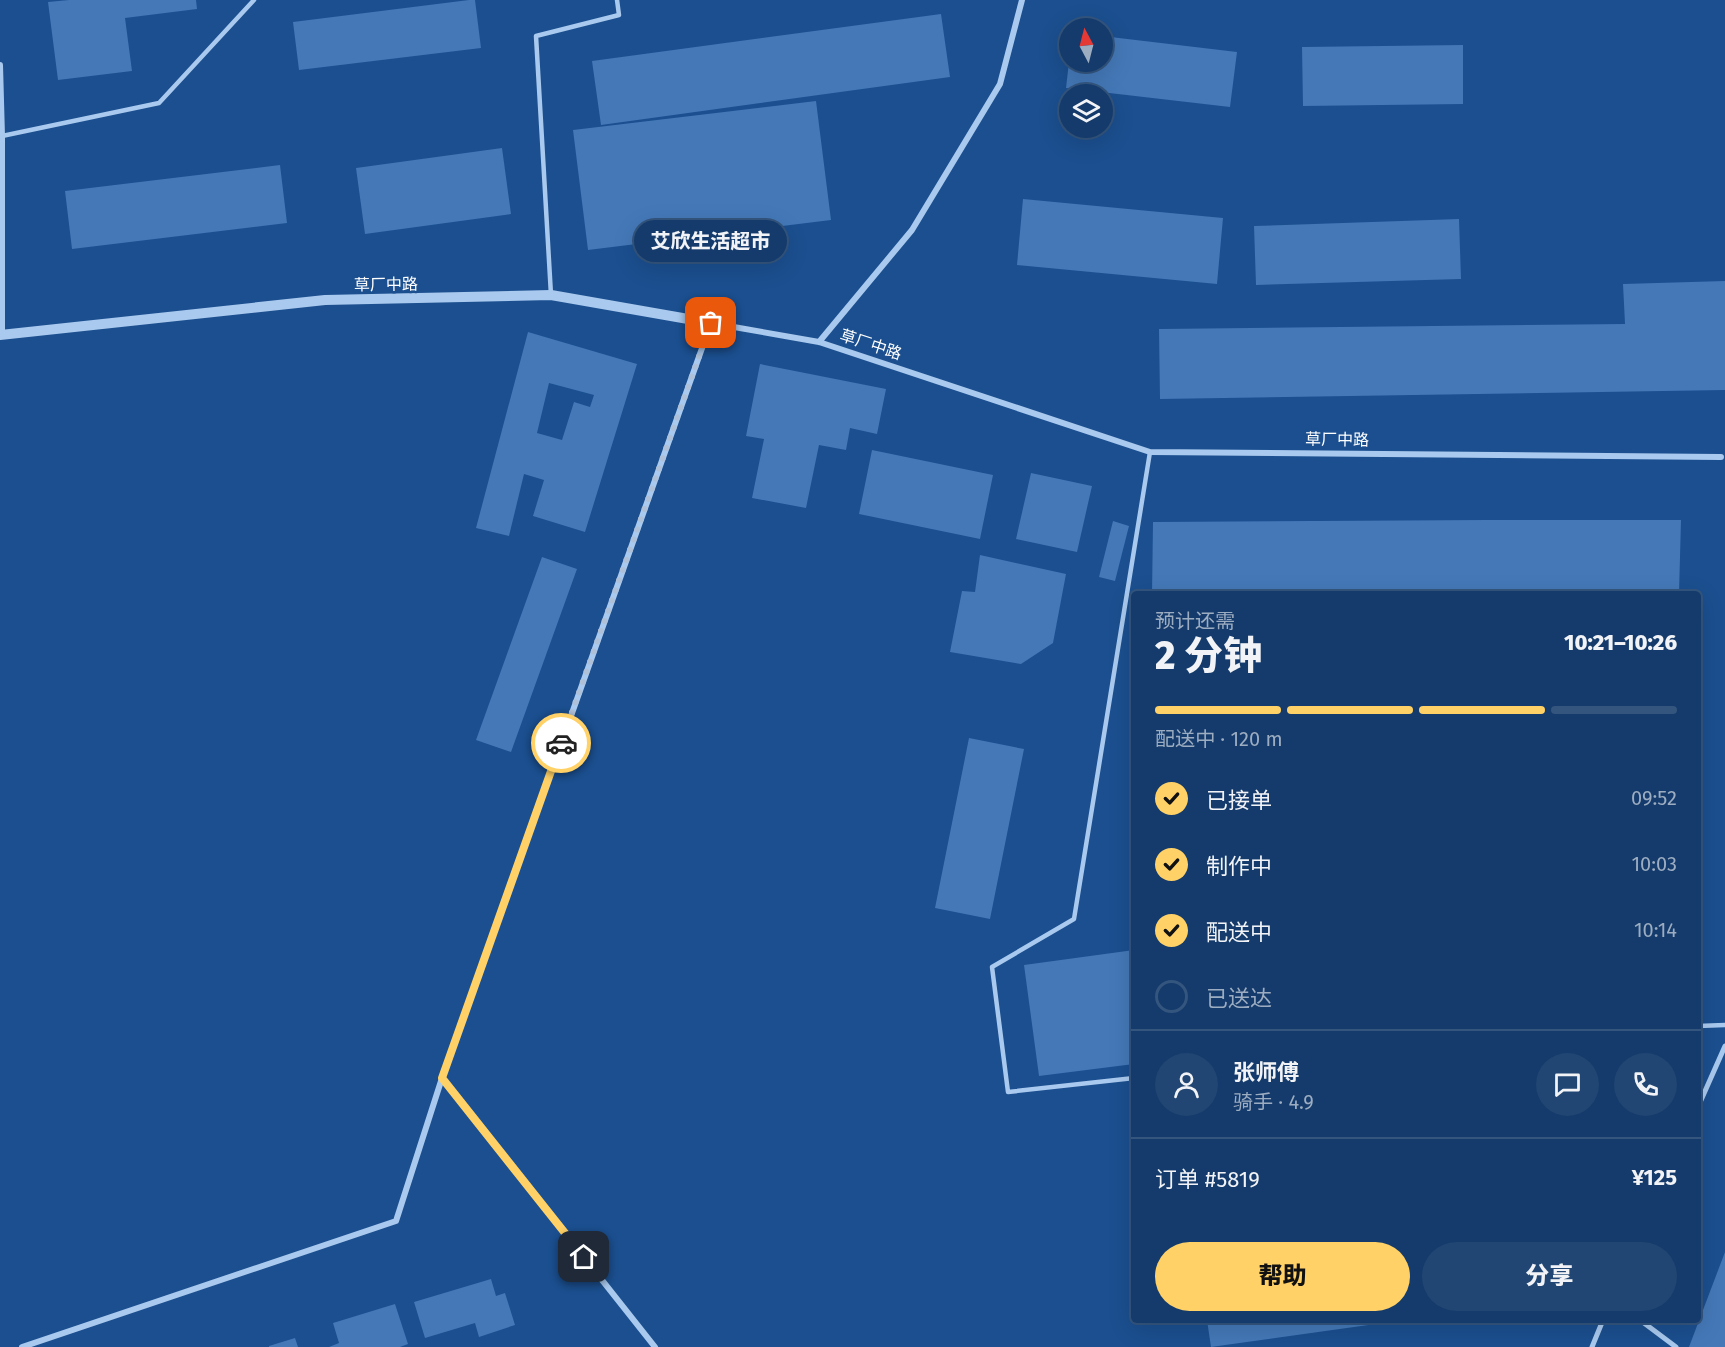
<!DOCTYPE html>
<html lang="zh">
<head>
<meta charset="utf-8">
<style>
	body { margin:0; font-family:"Fira Sans","Noto Sans SC",sans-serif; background:#214673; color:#f1f3f6; height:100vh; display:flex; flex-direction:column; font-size:22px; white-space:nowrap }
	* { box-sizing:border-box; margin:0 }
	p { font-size:20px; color:#9dadc1 }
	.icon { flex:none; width:33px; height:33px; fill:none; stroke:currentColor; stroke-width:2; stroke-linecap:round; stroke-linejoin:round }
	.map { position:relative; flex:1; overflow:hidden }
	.details { position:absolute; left:1131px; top:591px; width:570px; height:732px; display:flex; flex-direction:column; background:#143b6b; border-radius:6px; box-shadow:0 6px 24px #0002,0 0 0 2px #33557e }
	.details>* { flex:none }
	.needle { width:39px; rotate:353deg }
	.fabs { position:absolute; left:1059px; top:18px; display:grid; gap:12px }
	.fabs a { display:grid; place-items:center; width:54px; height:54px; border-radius:50%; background:#143b6b; box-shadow:0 6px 24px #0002,0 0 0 2px #33557e; font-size:30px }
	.pin { position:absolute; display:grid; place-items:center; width:51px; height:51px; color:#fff; margin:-26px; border-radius:12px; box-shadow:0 3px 9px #0006 }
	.courier { position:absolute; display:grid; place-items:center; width:60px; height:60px; margin:-30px; border:4px solid #ffd166; border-radius:50%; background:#fff; color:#222; box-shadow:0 2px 8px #0007 }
	.bubble { position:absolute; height:42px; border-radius:21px; background:#143b6b; box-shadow:0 6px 24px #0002,0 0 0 2px #33557e; font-size:20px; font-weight:800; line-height:42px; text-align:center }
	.overview em { font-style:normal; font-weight:800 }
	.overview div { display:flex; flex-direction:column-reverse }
	.overview { display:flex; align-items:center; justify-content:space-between; height:102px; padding:0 24px }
	h1 { font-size:39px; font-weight:800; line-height:45px }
	.bar { display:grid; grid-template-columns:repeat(4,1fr); gap:9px 6px; align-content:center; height:72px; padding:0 24px }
	.bar i { height:8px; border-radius:4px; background:#33557e }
	.bar .on { background:#ffd166 }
	.bar p { grid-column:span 4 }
	.line { display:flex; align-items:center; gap:15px; padding:0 24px; border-top:2px solid #33557e }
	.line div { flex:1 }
	.round { display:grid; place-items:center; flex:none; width:63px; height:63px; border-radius:32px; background:#214673 }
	ol { padding:0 24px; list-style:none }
	li { display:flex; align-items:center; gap:18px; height:66px }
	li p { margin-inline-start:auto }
	li .icon { padding:6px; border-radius:50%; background:#ffd166; color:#111; stroke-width:4 }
	li:last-child { color:#9dadc1 }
	li i { width:33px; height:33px; border:3px solid #33557e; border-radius:50% }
	.cta { display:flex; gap:12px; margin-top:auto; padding:12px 24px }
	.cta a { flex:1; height:69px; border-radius:36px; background:#ffd166; color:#111; font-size:24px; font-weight:800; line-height:69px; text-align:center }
	.cta a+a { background:#214673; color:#f1f3f6 }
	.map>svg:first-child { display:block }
	.building { fill:#4478b7; fill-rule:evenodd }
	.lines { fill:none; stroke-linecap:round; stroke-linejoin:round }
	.service { stroke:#a9c9ee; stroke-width:4.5 }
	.pedestrian { stroke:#a9c9ee; stroke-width:5 }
	.minor { stroke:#a9c9ee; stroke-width:6 }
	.tertiary { stroke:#a9c9ee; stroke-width:10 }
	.done { stroke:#afc1d8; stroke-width:6; stroke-dasharray:0 10.8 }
	.route { stroke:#ffd166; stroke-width:8 }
	.labels { text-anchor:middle; stroke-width:5; stroke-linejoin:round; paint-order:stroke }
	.street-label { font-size:16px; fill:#fff; stroke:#1b4f8f }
</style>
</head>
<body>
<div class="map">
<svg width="1725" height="1347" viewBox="0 0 1725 1347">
	<rect width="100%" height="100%" fill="#1b4f8f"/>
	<!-- building -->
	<path class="building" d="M69,0H196L197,9L125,18L132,71L58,80L48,2Z
		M469,0H475L481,48L299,70L293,22Z
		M941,14L950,77L601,125L592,61Z
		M1102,36L1237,52L1230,107L1066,88L1069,62H1102Z
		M1463,45V104L1303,106L1302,47Z
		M816,101L831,220L588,250L573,130Z
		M502,148L511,214L365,234L356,168Z
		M280,165L287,223L72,249L65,191Z
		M1023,199L1223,218L1217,284L1017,265Z
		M1459,219L1461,279L1256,285L1254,226Z
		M1725,281V390L1160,399L1159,329L1625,324L1623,284Z
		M528,332L637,364L585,532L533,516L544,480L524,474L509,536L476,528ZM549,383L594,395L590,407L574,402L562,440L537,433Z
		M760,364L886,389L877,434L850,428L846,450L819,445L806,508L752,498L764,439L746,436Z
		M872,450L993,475L980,539L859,514Z
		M1031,473L1092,486L1077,552L1016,539Z
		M1486,520H1681L1679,594H1152L1153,522Z
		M1113,521L1129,526L1115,581L1099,577Z
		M980,555L1066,574L1053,643L1021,664L950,652L962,591L975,592Z
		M542,557L577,569L511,752L476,740Z
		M969,738L1024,749L990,919L935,908Z
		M1134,950V1064L1039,1076L1024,965Z
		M1725,1253V1347H1689L1725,1252Z
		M491,1279L496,1296L505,1293L515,1325L479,1337L475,1323L425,1338L414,1302Z
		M395,1304L408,1344L400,1347H329L339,1343L333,1323Z
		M1207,1320H1397V1321L1211,1347Z
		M295,1338L298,1347H269V1346Z"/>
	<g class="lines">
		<!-- service -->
		<path class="service" d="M2,136L159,103L254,0
			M551,295L536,36L619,15L617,0
			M1698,1026L1725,1025
			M1134,1078L1008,1092L992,967L1074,919L1150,452"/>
		<!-- pedestrian -->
		<path class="pedestrian" d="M1698,1107L1725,1046
			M1640,1320L1676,1347
			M1592,1347L1603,1320"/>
		<!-- minor -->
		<path class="minor" d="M0,65L2,136V335
			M819,342L912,230L1000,84L1022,0
			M442,1078L655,1347
			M22,1347L396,1221L442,1078L711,323L819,342L1150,452L1721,457"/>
		<!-- tertiary -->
		<path class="tertiary" d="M0,335L325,300L551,295L711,323"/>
	</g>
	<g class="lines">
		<!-- done -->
		<path class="done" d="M561,743L711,323"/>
		<!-- route -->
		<path class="route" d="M561,743L442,1078L584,1257"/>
	</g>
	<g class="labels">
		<!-- street labels -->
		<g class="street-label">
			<text transform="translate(386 284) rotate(-1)" y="6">草厂中路</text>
			<text transform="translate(871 344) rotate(18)" y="6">草厂中路</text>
			<text transform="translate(1337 439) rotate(1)" y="6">草厂中路</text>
		</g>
	</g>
</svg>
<div class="fabs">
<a><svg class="needle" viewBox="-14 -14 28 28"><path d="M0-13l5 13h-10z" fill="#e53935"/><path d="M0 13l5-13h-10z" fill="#9dadc1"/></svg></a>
<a><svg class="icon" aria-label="layers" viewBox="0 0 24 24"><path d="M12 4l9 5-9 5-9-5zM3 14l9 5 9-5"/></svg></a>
</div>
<div class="pin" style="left:711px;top:323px;background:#ea580c"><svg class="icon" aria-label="bag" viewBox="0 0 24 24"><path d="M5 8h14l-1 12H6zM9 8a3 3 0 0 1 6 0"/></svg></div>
<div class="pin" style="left:584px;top:1257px;background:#1f2937"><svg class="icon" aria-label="home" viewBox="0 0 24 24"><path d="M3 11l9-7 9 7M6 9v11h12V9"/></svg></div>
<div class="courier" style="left:561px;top:743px"><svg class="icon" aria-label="car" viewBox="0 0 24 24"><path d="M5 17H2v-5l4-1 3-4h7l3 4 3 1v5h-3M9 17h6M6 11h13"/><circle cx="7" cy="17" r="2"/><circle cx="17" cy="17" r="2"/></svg></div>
<div class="bubble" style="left:634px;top:220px;width:153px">艾欣生活超市</div>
<section class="details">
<div class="overview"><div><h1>2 分钟</h1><p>预计还需</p></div><em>10:21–10:26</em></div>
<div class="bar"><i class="on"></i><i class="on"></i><i class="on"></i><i></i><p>配送中 · 120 m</p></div>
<ol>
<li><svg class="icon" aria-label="check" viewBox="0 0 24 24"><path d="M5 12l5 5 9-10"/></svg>已接单<p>09:52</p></li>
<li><svg class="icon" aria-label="check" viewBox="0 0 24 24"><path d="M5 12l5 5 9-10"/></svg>制作中<p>10:03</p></li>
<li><svg class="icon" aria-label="check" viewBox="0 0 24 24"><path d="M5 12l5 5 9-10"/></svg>配送中<p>10:14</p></li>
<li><i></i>已送达</li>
</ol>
<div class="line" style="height:108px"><a class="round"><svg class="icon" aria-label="person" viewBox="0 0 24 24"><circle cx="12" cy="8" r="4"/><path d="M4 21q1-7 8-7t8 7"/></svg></a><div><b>张师傅</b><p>骑手 · 4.9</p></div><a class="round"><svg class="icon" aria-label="chat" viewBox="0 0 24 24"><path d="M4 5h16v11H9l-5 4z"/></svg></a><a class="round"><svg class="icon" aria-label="phone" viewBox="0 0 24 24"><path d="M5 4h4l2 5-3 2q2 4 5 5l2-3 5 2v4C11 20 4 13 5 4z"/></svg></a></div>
<div class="line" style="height:78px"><div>订单 #5819</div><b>¥125</b></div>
<div class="cta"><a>帮助</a><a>分享</a></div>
</section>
</div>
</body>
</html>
